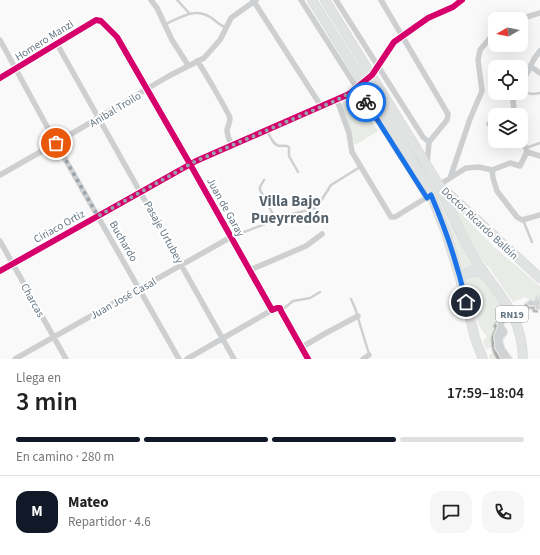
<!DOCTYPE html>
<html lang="es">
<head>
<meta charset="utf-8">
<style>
	body { margin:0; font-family:"Source Sans 3",sans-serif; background:#f6f6f6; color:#222; height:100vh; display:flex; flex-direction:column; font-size:15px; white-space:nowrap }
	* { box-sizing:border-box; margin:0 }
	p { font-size:13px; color:#767676 }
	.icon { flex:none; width:22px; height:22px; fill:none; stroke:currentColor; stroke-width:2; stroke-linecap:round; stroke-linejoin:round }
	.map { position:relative; height:359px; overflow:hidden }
	.sheet { display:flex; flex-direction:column; background:#fff; flex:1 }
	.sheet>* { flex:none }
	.needle { width:26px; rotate:261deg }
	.tools { position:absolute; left:488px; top:12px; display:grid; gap:8px }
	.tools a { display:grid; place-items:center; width:40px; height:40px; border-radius:8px; background:#fff; box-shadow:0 4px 16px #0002; font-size:20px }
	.pin { position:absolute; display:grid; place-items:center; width:34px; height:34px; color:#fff; margin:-17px; border:2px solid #fff; border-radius:50%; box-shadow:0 1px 4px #0007 }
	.courier { position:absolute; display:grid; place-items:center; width:40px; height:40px; margin:-20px; border:3px solid #1a73e8; border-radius:50%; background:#fff; color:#222; box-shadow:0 1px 5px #0007 }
	.overview em { font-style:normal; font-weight:600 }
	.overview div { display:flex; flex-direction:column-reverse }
	.overview { display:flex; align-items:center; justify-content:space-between; height:68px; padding:0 16px }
	h1 { font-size:26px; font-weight:600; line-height:30px }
	.bar { display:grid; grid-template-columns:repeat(4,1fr); gap:6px 4px; align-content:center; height:48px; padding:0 16px }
	.bar i { height:5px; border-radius:3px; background:#e0e0e0 }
	.bar .selected { background:#111827 }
	.bar p { grid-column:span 4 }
	.line { display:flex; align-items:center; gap:10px; padding:0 16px; border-top:1px solid #e0e0e0 }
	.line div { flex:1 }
	.round { display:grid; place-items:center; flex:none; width:42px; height:42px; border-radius:12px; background:#f6f6f6 }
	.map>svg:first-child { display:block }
	.green { fill:#e8ebe6 }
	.building { fill:#d0d2d3; stroke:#e8e8e8; filter:url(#shadow) }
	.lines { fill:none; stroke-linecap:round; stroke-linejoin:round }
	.primary-casing { stroke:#d5d6d7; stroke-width:10 }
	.service { stroke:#cecfd0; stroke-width:2.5 }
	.minor { stroke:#cecfd0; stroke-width:5.5 }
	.primary { stroke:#e1e2e2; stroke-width:9 }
	.cycleway-casing { stroke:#fff; stroke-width:8 }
	.cycleway { stroke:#d6006c; stroke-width:6 }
	.done { stroke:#99a4ac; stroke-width:4; stroke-dasharray:0 7.2 }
	.route { stroke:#1a73e8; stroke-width:5 }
	.labels { text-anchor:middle; stroke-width:4; stroke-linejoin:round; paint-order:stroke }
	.shield { fill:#fff; stroke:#939fa8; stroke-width:1 }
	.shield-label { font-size:10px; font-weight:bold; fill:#657683 }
	.street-label { font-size:11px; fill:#657683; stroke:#fff }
	.district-label { font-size:15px; font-weight:bold; fill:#57646e; stroke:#fff }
</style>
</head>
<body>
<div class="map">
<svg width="540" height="359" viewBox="0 0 540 359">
	<defs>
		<filter id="shadow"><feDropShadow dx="-2.5" dy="2.5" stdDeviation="0" flood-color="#0004"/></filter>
	</defs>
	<rect width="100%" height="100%" fill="#f9f9f9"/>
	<!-- green -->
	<path class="green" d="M355,95L378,131L355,145L340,104Z
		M411,149L430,172L478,269L464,271L435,195Z
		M447,194L458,205L456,208L494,247L540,286V300L536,299L534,302L525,297L513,302L488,266H487C469,245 459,219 447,194Z
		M480,273L501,300L503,313L497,324L498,326L496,329V334L494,336L495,346L486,349L483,341L487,337C473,320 470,298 465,276Z
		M497,351L501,359H490L489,355Z"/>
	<!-- building -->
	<path class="building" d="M539,295H540V310L535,309L536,306H529L527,303L530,299L534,301L536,299H538Z
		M503,313L507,318L504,325L508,332L506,336L503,338V341L505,348L513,359H501L495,348L494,335L498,325L496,324Z"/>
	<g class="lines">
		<!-- primary casing -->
		<g class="primary-casing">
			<path id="primary" d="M312,0L414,164L431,195L446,233L460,278L475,338L483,359
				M325,0L439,185L540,278
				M441,190C452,213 461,237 475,259C497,294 522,313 523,359
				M460,278C469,269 476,270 486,275"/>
		</g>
		<!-- service -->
		<path class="service" d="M177,0L189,13
			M165,24C180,18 194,7 210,17C215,20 219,25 225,27
			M521,92L533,94L540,93
			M267,130C269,135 273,145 279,146C284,146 285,145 289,147V156L298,172
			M526,148L540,143
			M264,180L260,187V190L276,220
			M523,220L532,242
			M231,237L289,215L315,208L319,204L331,185L360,167
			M351,299L355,308L369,354
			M282,310L293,301L310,298L320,292"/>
		<!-- minor -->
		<path class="minor" d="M151,0L157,8L172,40L188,65
			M253,0L321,106
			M301,0L427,198
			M336,0L423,137L429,142
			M381,0L448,114L447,120L429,142L427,165
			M520,19L540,13
			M0,40L56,143L179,359
			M57,44L234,359
			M197,61C201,65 229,114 230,118C230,123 228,126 227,130C227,135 230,141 231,146
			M530,66L540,73
			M0,78L96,20L101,21L117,37L190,164L272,310L277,308H280L281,311L308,359
			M521,85L534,59L540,51
			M515,93L513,102L515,115
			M337,100L349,133L352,152L391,217H395L429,196
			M489,124H495
			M521,134L527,152
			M492,170L493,178L497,191L517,217L522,220L540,215
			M0,175L56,143L167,77L204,58L220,40L231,18L256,0
			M450,178L470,119L482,91L478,60L480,50L495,32
			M439,185L466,168L479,167L492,170L510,163L520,166L527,152L540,156
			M0,241L66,359
			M250,270L306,246L322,234
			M0,271L196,161L349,94L372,75L394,42L428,18L453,7L462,0
			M302,347L326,333L358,316
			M15,359L231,237
			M187,359L272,310
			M363,359L369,355"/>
		<!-- primary -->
		<use href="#primary" class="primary"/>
		<!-- cycleway casing -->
		<g class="cycleway-casing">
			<path id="cycleway" d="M0,78L96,20L101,21L117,37L190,164L272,310L277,308H280L281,311L308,359
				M0,271L196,161L349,94L372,75L394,42L428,18L453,7L462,0"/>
		</g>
		<!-- cycleway -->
		<use href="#cycleway" class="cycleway"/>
	</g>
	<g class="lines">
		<!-- done -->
		<path class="done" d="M56,143L98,216L196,161L337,100L358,88L366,102"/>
		<!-- route -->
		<path class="route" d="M366,102L427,198L431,195C446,230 458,266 466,302"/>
	</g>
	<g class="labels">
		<!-- shield labels -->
		<rect class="shield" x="496" y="306" width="32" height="16" rx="3"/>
		<g class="shield-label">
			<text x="512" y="318">RN19</text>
		</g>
		<!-- street labels -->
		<g class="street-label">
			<text transform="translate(44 40) rotate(-32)" y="4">Homero Manzi</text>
			<text transform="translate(115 109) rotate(-31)" y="4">Anibal Troilo</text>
			<text transform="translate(226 207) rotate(61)" y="4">Juan de Garay</text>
			<text transform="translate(480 223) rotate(43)" y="4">Doctor Ricardo Balbín</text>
			<text transform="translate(59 226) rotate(-29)" y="4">Ciriaco Ortiz</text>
			<text transform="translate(164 232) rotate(61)" y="4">Pasaje Urtubey</text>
			<text transform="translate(124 241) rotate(60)" y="4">Buchardo</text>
			<text transform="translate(123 298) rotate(-29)" y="4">Juan José Casal</text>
			<text transform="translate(33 300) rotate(61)" y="4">Charcas</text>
		</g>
		<!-- district labels -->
		<g class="district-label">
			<text x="290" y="206">Villa Bajo<tspan x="290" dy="17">Pueyrredón</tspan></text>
		</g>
	</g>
</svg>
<div class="tools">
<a><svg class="needle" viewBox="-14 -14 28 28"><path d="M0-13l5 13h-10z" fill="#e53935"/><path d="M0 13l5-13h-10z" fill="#767676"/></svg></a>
<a><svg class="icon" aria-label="locate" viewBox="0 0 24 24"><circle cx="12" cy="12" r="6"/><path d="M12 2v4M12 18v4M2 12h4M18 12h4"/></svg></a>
<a><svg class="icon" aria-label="layers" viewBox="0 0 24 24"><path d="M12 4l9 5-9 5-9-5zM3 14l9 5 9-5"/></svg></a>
</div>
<div class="pin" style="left:56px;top:143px;background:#ea580c"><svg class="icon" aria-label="bag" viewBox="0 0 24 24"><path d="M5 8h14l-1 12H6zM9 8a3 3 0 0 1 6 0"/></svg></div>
<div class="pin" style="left:466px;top:302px;background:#1f2937"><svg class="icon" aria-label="home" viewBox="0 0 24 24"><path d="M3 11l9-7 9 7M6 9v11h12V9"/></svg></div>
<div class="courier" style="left:366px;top:102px"><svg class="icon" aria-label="bike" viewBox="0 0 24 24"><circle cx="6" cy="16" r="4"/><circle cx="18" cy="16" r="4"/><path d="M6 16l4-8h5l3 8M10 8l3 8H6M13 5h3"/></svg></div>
</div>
<section class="sheet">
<div class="overview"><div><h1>3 min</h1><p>Llega en</p></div><em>17:59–18:04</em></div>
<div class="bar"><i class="selected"></i><i class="selected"></i><i class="selected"></i><i></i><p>En camino · 280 m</p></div>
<div class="line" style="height:72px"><b class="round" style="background:#111827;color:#fff">M</b><div><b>Mateo</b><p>Repartidor · 4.6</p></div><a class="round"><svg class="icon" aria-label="chat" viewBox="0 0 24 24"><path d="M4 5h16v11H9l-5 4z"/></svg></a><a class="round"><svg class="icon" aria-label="phone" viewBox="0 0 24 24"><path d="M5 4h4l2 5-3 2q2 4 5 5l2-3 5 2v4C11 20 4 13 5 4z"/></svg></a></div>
</section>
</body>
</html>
